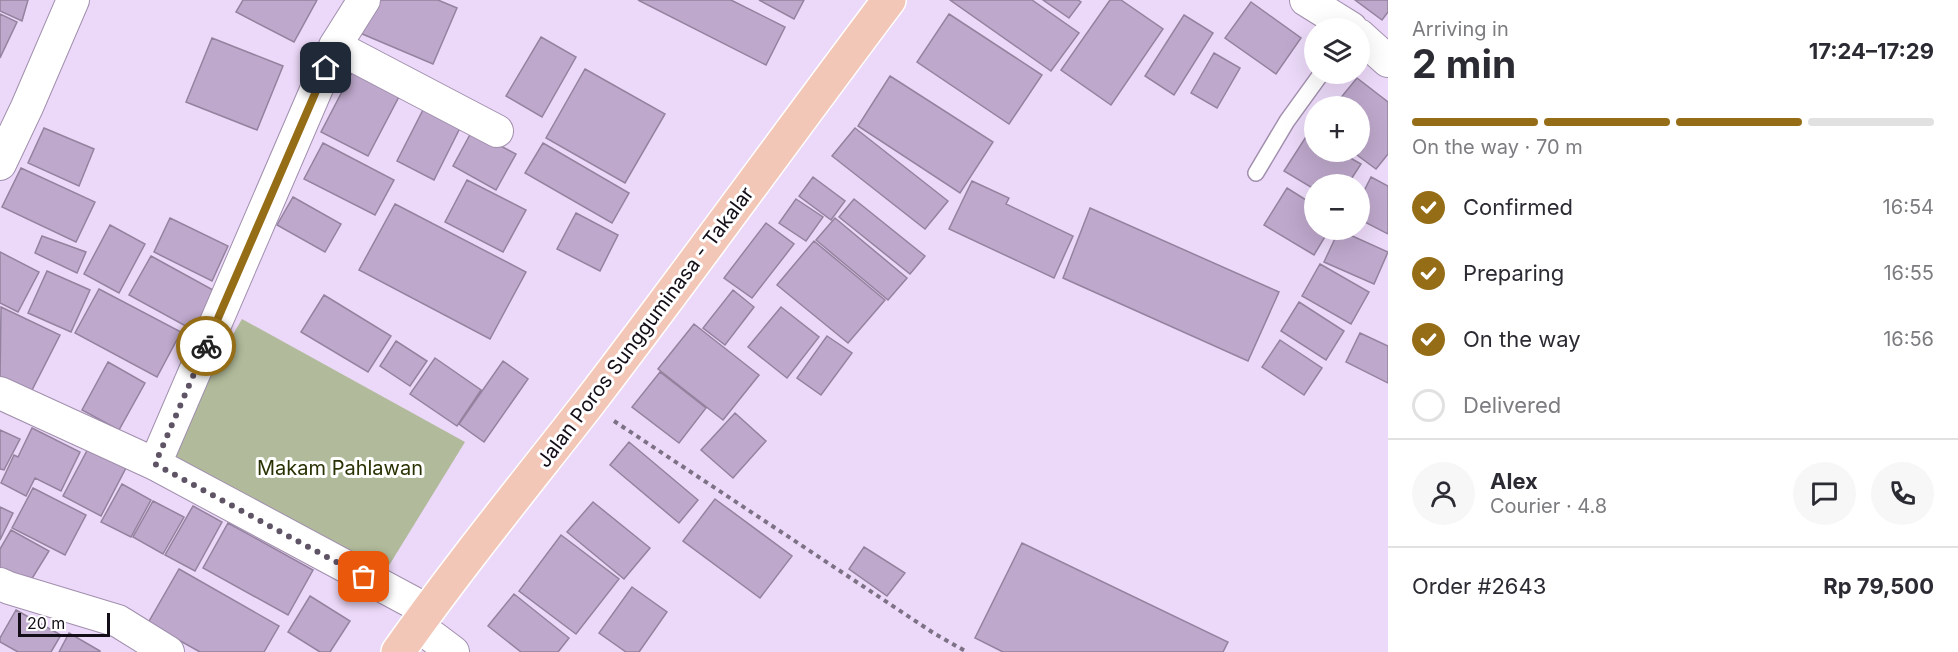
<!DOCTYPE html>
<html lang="en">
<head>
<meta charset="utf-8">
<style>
	body { margin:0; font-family:Inter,sans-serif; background:#f7f7f7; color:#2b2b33; height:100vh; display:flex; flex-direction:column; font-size:22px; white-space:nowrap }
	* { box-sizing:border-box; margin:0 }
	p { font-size:20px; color:#7c7c81 }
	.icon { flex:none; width:33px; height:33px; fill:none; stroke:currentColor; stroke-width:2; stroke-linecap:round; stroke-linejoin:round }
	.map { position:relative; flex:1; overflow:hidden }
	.panel { display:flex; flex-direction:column; background:#fff; width:570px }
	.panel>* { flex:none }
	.fabs { position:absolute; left:1304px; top:18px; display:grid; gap:12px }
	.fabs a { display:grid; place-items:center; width:66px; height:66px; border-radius:50%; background:#fff; box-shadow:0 6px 24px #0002; font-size:30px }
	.scale { position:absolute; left:18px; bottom:15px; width:92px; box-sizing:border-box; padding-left:6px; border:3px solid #130d17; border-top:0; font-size:16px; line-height:21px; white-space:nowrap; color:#130d17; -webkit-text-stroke:4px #fff; paint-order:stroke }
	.pin { position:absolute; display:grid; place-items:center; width:51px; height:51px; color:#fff; margin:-26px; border-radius:12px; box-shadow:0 3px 9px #0006 }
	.courier { position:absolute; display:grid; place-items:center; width:60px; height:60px; margin:-30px; border:4px solid #956d17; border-radius:50%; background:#fff; color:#222; box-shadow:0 2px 8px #0007 }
	.overview em { font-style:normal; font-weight:700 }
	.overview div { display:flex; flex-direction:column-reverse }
	.overview { display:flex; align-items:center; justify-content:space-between; height:102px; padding:0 24px }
	h1 { font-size:39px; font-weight:700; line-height:45px }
	.bar { display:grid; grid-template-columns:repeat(4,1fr); gap:9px 6px; align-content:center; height:72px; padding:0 24px }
	.bar i { height:8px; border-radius:4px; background:#e1e1e2 }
	.bar .on { background:#956d17 }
	.bar p { grid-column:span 4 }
	.line { display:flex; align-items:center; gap:15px; padding:0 24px; border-top:2px solid #e1e1e2 }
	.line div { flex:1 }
	.round { display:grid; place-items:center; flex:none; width:63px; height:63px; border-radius:32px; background:#f7f7f7 }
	ol { padding:0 24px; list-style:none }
	li { display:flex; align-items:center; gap:18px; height:66px }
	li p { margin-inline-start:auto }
	li .icon { padding:6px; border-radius:50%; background:#956d17; color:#fff; stroke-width:4 }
	li:last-child { color:#7c7c81 }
	li i { width:33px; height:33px; border:3px solid #e1e1e2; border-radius:50% }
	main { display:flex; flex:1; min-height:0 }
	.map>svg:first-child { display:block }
	.green { fill:#b1bb9b }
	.building { fill:#bea8cc; stroke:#94829f; stroke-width:1.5 }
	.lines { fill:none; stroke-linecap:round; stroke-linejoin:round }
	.lane-casing { stroke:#a18fad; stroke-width:18 }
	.street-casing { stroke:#a18fad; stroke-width:34 }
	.highway-casing { stroke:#fff; stroke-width:36 }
	.path { stroke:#7d7185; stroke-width:4; stroke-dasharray:4.5 4.5; stroke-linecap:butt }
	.lane { stroke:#fff; stroke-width:15 }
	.street { stroke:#fff; stroke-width:32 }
	.highway { stroke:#f3c7b7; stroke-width:33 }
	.done { stroke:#5f5466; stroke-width:6; stroke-dasharray:0 10.8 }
	.route { stroke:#956d17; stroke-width:8 }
	.labels { text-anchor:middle; stroke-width:6; stroke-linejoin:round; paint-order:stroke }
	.street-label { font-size:20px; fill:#130d17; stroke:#fff }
	.park-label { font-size:20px; fill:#283203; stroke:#fff }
</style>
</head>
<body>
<main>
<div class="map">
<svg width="1388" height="652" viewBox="0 0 1388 652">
	<rect width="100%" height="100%" fill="#ecd9f9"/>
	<!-- green -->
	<path class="green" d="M242,319L465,442L377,585L159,461Z"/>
	<!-- building -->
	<path class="building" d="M0,0H28L22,21L0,11Z
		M243,0H317L294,42L236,12Z
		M375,0H438L457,8L433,64L360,33Z
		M638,0H731L785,27L766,65Z
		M759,0H804L794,19Z
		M950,0H1032L1079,33L1051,71Z
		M1043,0H1078L1081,2L1069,18Z
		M1110,0H1121L1163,29L1111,105L1061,70Z
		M1355,0H1388V12L1382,20Z
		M1251,2L1301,38L1276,74L1225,38Z
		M0,14L17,22L0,58Z
		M949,14L1042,75L1009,124L917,62Z
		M1184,15L1213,33L1174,95L1145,76Z
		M541,37L576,57L542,117L506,96Z
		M212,38L283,66L257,130L186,102Z
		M1214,53L1240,68L1217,108L1191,93Z
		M356,65L403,89L368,156L321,132Z
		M585,69L665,114L625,183L546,138Z
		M890,76L993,142L960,193L858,126Z
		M1357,78L1388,102V154L1376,169L1353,152H1359V106H1334Z
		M426,104L463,122L434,180L397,161Z
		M44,128L94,149L79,186L28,163Z
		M855,128L948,201L925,229L832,156Z
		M472,131L516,154L496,190L453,166Z
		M1309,132L1314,136V152H1340L1361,164L1348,184H1314V189L1284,171Z
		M323,143L394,180L375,215L304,179Z
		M543,143L629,193L612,223L525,173Z
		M21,168L95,202L76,242L2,207Z
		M813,177L845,201L831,220L799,196Z
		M1371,177L1388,186V234L1359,219V201Z
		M467,180L526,210L503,252L445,222Z
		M972,181L1009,198L1006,204L1073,236L1054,278L949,229Z
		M1287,188L1314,205V230H1329L1314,255L1264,225Z
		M293,197L341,224L325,252L277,225Z
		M796,199L823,217L806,241L779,223Z
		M854,199L925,256L910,274L839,217Z
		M395,204L526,272L490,339L359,270Z
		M1090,208L1279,292L1248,361L1063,278Z
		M576,213L618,235L600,271L557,249Z
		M170,218L228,246L212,281L154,252Z
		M835,218L907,278L888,300L816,240Z
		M766,223L794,244L752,298L724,278Z
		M110,225L145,244L119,293L84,274Z
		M1339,230L1388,252L1374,284L1324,262Z
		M42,236L86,252L77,273L35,253Z
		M814,241L885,300L848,343L777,285Z
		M0,252L39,272L18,312L0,303Z
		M151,256L224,296L202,335L129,295Z
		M1320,264L1369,292L1351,324L1302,296Z
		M47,271L90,290L71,332L28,313Z
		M99,289L181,332L157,377L75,333Z
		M733,290L754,307L725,345L703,328Z
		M324,295L391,336L368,372L301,332Z
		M1299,302L1344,331L1326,360L1281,331Z
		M1,307L60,335L30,394L0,380Z
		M781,307L819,337L787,378L748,347Z
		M694,324L759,375L723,420L658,369Z
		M1360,333L1388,346V383L1346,362Z
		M827,336L852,353L821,395L797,378Z
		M1280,340L1322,368L1304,395L1262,367Z
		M396,341L427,361L410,386L380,366Z
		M435,358L481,390L457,426L410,394Z
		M503,361L528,379L484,442L459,424Z
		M108,362L145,383L119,430L82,410Z
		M660,372L706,408L679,443L632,407Z
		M735,413L766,441L733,478L701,450Z
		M32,428L80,452L61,491L35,478L26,496L1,483L14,455L18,457Z
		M0,430L20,439L4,470L0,469Z
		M629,442L698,500L679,523L610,465Z
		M90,445L128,464L101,516L63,496Z
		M122,484L151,500L131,537L101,522Z
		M33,488L86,515L65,555L12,528Z
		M715,499L792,556L760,598L683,541Z
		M153,501L184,517L163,554L133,537Z
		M593,502L650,548L624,579L567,532Z
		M193,506L222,522L195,571L165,555Z
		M0,507L13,513L0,540Z
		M228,523L313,570L288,615L203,568Z
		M11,530L49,551L28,585L0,569V549Z
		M561,535L619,579L576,634L519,591Z
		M1022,543L1228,642L1223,652H1003L975,638Z
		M864,547L905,573L887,596L849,569Z
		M179,569L279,626L264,652H200L148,623Z
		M632,587L667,612L639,652H626L599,633Z
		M514,594L569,638L558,652H521L488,626Z
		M310,596L350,621L330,652H320L288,632Z
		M16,610L61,635L51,652H18L0,642V638Z
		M69,633L100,651V652H59Z"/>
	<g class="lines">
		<!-- lane casing -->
		<g class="lane-casing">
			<path id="lane" d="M1256,173L1287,121L1321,74"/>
		</g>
		<!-- street casing -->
		<g class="street-casing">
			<path id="street" d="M1306,0L1351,28
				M1359,35L1388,61
				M335,46L497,131
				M0,164L27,107L73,0
				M0,393L155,464L427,610
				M155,464L335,46L364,0
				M0,584L9,588L118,621L168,652
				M417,625L453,652"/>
		</g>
		<!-- highway casing -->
		<g class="highway-casing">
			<path id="highway" d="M398,652C458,567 524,486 588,404C690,271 788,134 889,0"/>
		</g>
		<!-- path -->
		<path class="path" d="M614,421L935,634L967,652"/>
		<!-- lane -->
		<use href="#lane" class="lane"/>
		<!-- street -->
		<use href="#street" class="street"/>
		<!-- highway -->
		<use href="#highway" class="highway"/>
	</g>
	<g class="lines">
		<!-- done -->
		<path class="done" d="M206,346L155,464L364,577"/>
		<!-- route -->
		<path class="route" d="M206,346L326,68"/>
	</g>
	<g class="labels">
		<!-- street labels -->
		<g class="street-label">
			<text transform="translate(645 327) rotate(-53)" y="7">Jalan Poros Sungguminasa - Takalar</text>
		</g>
		<!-- park labels -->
		<g class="park-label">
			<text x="340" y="475">Makam Pahlawan</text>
		</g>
	</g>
</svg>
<div class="fabs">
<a><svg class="icon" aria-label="layers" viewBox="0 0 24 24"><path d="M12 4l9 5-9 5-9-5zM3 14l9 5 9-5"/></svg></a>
<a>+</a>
<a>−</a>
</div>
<div class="scale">20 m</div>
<div class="pin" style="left:364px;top:577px;background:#ea580c"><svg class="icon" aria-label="bag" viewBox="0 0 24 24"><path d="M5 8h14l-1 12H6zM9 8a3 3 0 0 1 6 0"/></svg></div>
<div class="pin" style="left:326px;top:68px;background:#1f2937"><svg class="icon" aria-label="home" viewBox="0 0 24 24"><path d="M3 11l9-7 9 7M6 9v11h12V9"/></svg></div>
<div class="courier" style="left:206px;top:346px"><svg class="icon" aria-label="bike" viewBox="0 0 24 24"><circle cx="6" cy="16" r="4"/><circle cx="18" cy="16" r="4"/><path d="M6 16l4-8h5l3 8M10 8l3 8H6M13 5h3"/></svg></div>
</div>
<section class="panel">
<div class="overview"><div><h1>2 min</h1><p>Arriving in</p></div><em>17:24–17:29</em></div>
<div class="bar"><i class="on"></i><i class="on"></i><i class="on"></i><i></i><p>On the way · 70 m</p></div>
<ol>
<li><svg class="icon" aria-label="check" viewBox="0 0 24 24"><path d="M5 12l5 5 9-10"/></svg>Confirmed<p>16:54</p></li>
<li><svg class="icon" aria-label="check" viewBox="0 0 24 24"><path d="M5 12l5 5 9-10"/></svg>Preparing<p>16:55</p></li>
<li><svg class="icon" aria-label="check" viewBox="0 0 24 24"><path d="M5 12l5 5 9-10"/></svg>On the way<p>16:56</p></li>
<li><i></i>Delivered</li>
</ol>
<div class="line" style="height:108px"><a class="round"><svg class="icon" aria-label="person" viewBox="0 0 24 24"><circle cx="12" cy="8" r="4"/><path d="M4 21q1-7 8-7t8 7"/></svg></a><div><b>Alex</b><p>Courier · 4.8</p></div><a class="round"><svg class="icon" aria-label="chat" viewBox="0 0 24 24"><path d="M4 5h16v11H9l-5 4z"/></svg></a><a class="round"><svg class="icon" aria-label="phone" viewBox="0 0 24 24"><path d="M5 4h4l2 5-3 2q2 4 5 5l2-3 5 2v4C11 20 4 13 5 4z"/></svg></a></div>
<div class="line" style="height:78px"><div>Order #2643</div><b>Rp 79,500</b></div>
</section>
</main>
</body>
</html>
